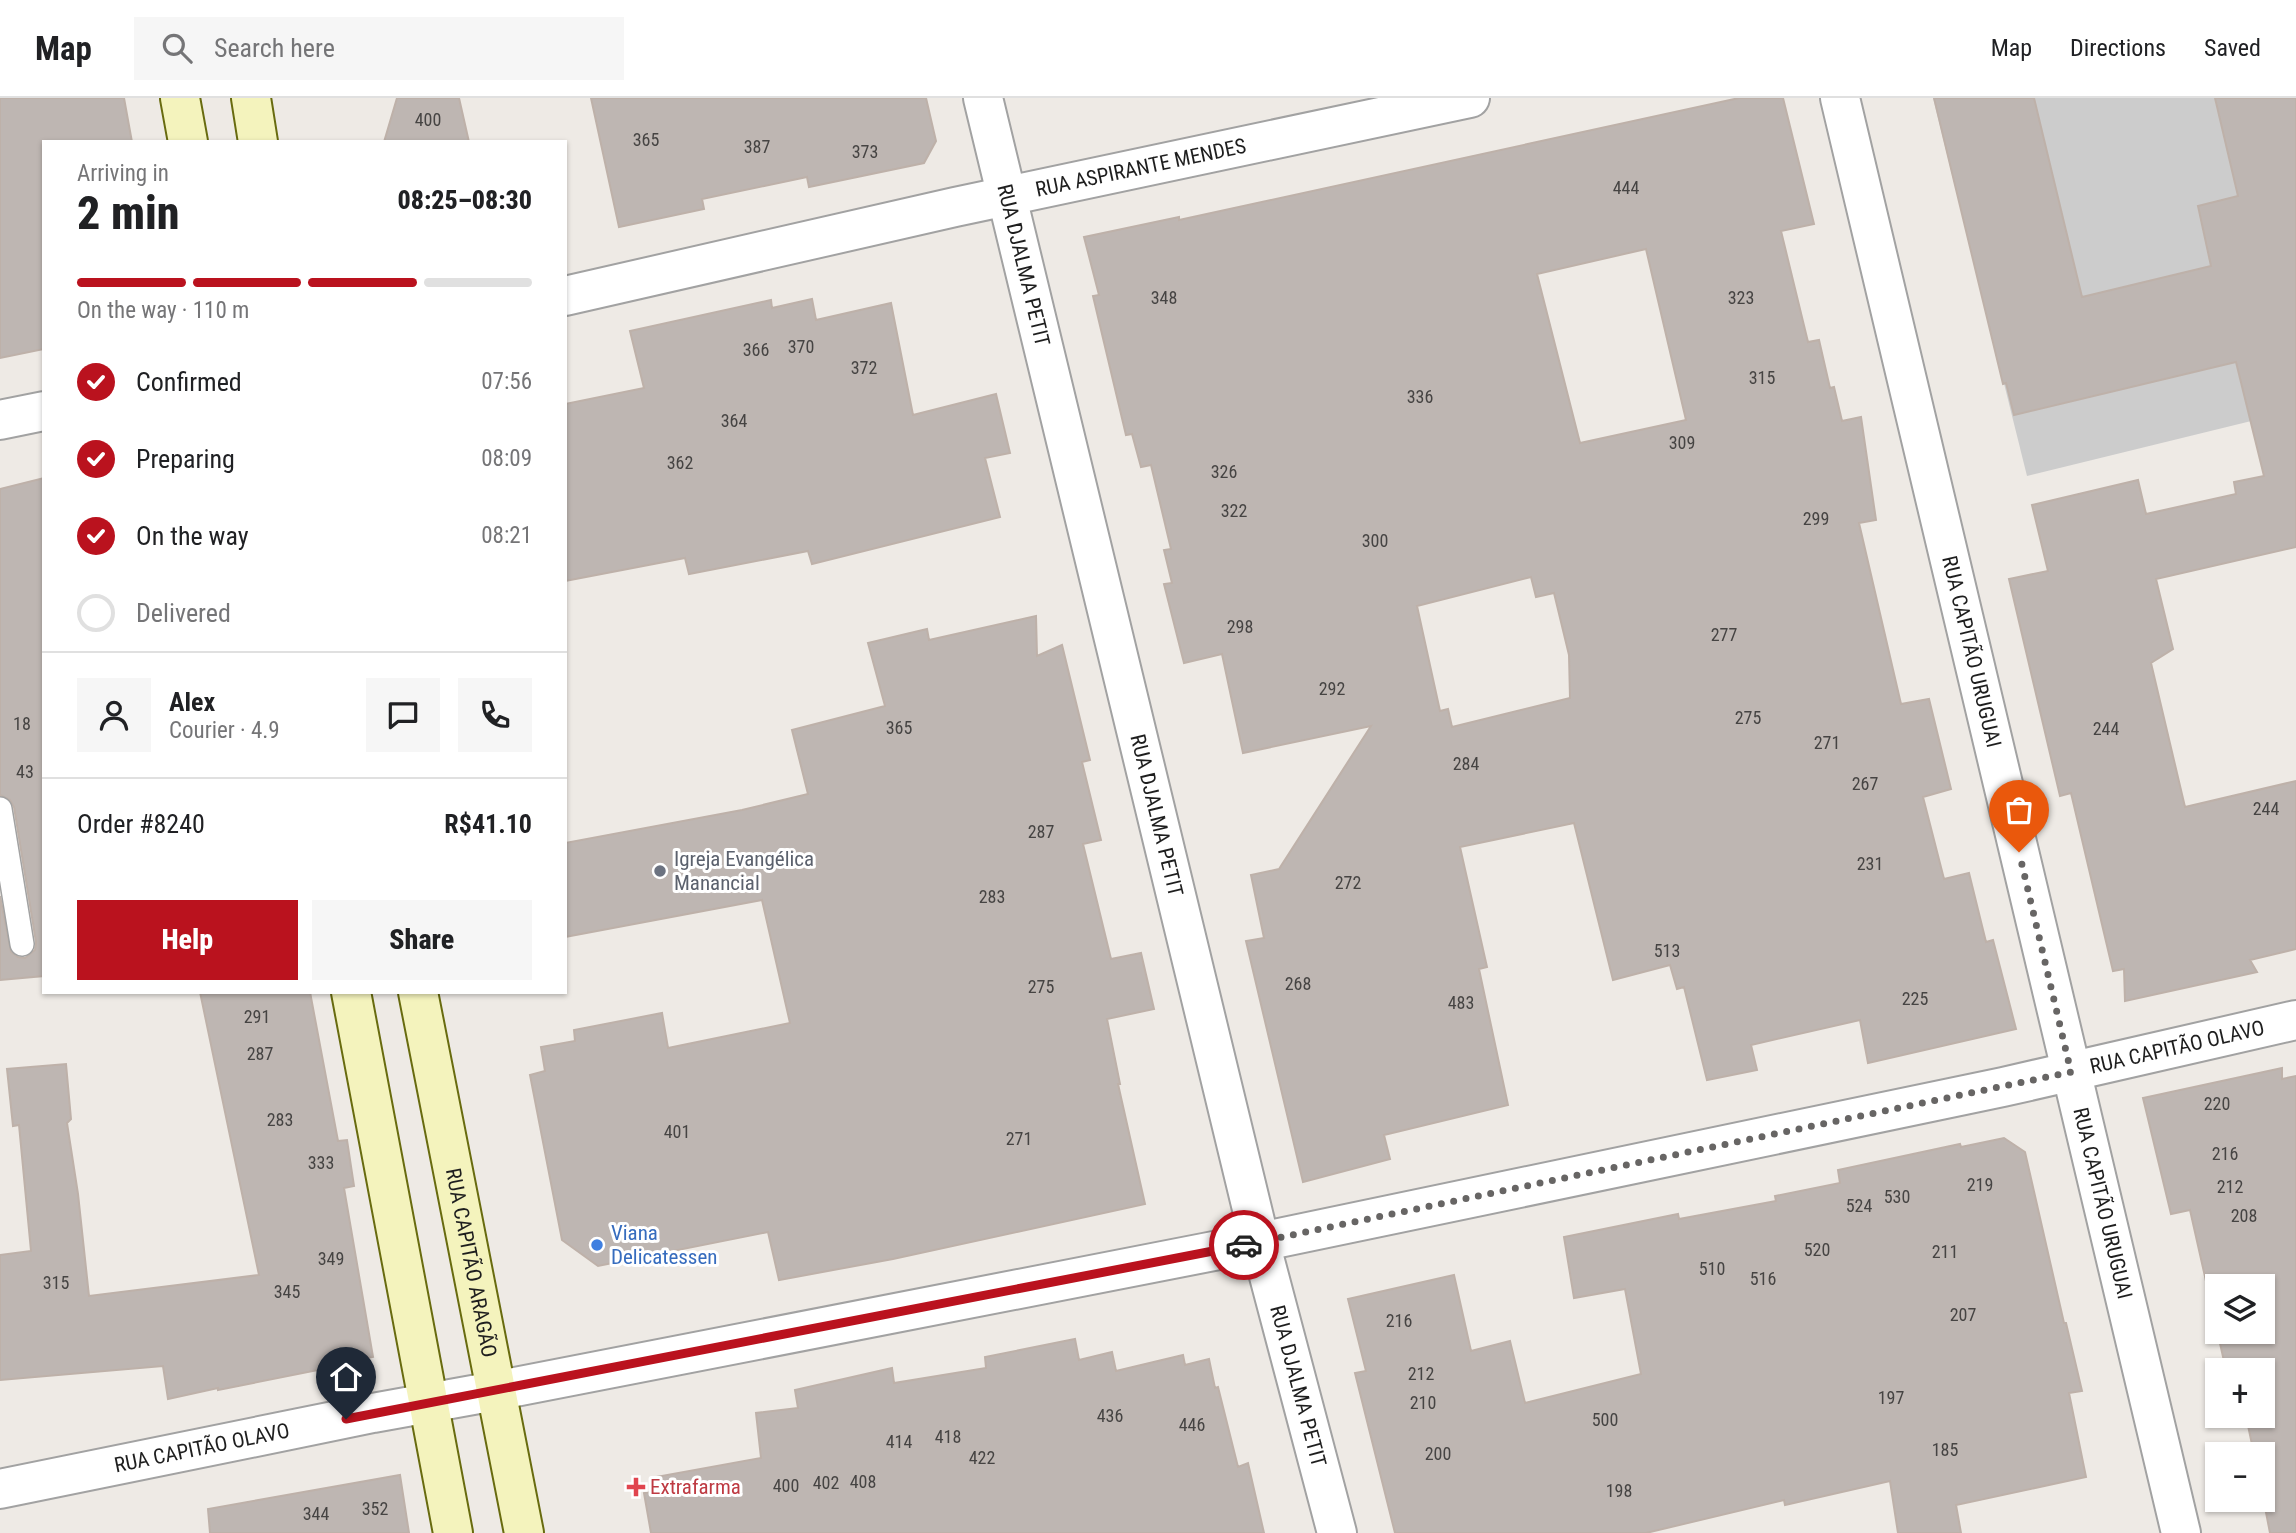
<!DOCTYPE html>
<html lang="en">
<head>
<meta charset="utf-8">
<style>
	body { margin:0; font-family:"Roboto Condensed",sans-serif; background:#f6f6f6; color:#202124; height:100vh; display:flex; flex-direction:column; font-size:26px; white-space:nowrap }
	* { box-sizing:border-box; margin:0 }
	p { font-size:23px; color:#757577 }
	.icon { flex:none; width:38px; height:38px; fill:none; stroke:currentColor; stroke-width:2; stroke-linecap:round; stroke-linejoin:round }
	.map { position:relative; flex:1; overflow:hidden }
	.sheet { position:absolute; left:42px; top:42px; width:525px; height:854px; display:flex; flex-direction:column; background:#fff; border-radius:0px; box-shadow:0 2px 5px #0004 }
	.sheet>* { flex:none }
	.tools { position:absolute; left:2205px; top:1176px; display:grid; gap:14px }
	.tools a { display:grid; place-items:center; width:70px; height:70px; border-radius:0px; background:#fff; box-shadow:0 2px 5px #0004; font-size:35px }
	.pin { position:absolute; display:grid; place-items:center; width:60px; height:60px; color:#fff; margin:-72px -30px; border-radius:50% 50% 50% 0; rotate:-45deg; box-shadow:0 0 7px #0007 }
	.pin .icon { rotate:45deg }
	.courier { position:absolute; display:grid; place-items:center; width:70px; height:70px; margin:-35px; border:5px solid #ba121e; border-radius:50%; background:#fff; color:#222; box-shadow:0 2px 9px #0007 }
	.summary em { font-style:normal; font-weight:800 }
	.summary div { display:flex; flex-direction:column-reverse }
	.summary { display:flex; align-items:center; justify-content:space-between; height:119px; padding:0 35px }
	h1 { font-size:46px; font-weight:800; line-height:52px }
	.bar { display:grid; grid-template-columns:repeat(4,1fr); gap:10px 7px; align-content:center; height:84px; padding:0 35px }
	.bar i { height:9px; border-radius:5px; background:#e0e0e0 }
	.bar .current { background:#ba121e }
	.bar p { grid-column:span 4 }
	.line { display:flex; align-items:center; gap:18px; padding:0 35px; border-top:2px solid #e0e0e0 }
	.line div { flex:1 }
	.round { display:grid; place-items:center; flex:none; width:74px; height:74px; border-radius:0px; background:#f6f6f6 }
	ol { padding:0 35px; list-style:none }
	li { display:flex; align-items:center; gap:21px; height:77px }
	li p { margin-inline-start:auto }
	li .icon { padding:7px; border-radius:50%; background:#ba121e; color:#fff; stroke-width:4 }
	li:last-child { color:#757577 }
	li i { width:38px; height:38px; border:4px solid #e0e0e0; border-radius:50% }
	.cta { display:flex; gap:14px; margin-top:auto; padding:14px 35px }
	.cta a { flex:1; height:80px; border-radius:0px; background:#ba121e; color:#fff; font-size:28px; font-weight:800; line-height:80px; text-align:center }
	.cta a+a { background:#f6f6f6; color:#202124 }
	header { display:flex; align-items:center; gap:42px; box-sizing:border-box; height:98px; padding:0 35px; background:#fff; border-bottom:2px solid #e0e0e0 }
	header strong { font-size:33px }
	nav { display:flex; gap:38px; margin-inline-start:auto; font-size:24px }
	.search { width:490px; height:63px; background:#f6f6f6; display:flex; align-items:center; gap:18px; box-sizing:border-box; padding:0 24px; border-radius:0px; color:#757577; font-size:26px }
	.map>svg:first-child { display:block }
	.religious { fill:#ccc }
	.building { fill:#beb6b2; stroke:#beb1a9; stroke-width:2; fill-rule:evenodd }
	.lines { fill:none; stroke-linecap:round; stroke-linejoin:round }
	.service-casing { stroke:#a2a2a2; stroke-width:26 }
	.minor-casing { stroke:#a2a2a2; stroke-width:42 }
	.tertiary-casing { stroke:#a2a2a2; stroke-width:42 }
	.secondary-casing { stroke:#686b0f; stroke-width:42 }
	.service { stroke:#fff; stroke-width:23 }
	.minor { stroke:#fff; stroke-width:38 }
	.tertiary { stroke:#fff; stroke-width:38 }
	.secondary { stroke:#f4f3bd; stroke-width:38 }
	.done { stroke:#676564; stroke-width:7; stroke-dasharray:0 12.6 }
	.route { stroke:#ba121e; stroke-width:9 }
	.worship-dot { fill:#6b7280; stroke:#fff; stroke-width:2.5 }
	.shop-dot { fill:#3f7fe0; stroke:#fff; stroke-width:2.5 }
	.health-dot { fill:#e0444e; stroke:#fff; stroke-width:2.5 }
	.labels { text-anchor:middle; stroke-width:6; stroke-linejoin:round; paint-order:stroke }
	.number-label { font-size:18px; fill:#464443 }
	.street-label { font-size:21px; fill:#1e1e1e; stroke:#fff }
	.worship-label { font-size:21px; fill:#5b616d; stroke:#fff; text-anchor:start }
	.shop-label { font-size:21px; fill:#366cbe; stroke:#fff; text-anchor:start }
	.health-label { font-size:21px; fill:#be3a42; stroke:#fff; text-anchor:start }
</style>
</head>
<body>
<header>
<strong>Map</strong>
<div class="search"><svg class="icon" aria-label="search" viewBox="0 0 24 24"><circle cx="10" cy="10" r="6"/><path d="M15 15l6 6"/></svg>Search here</div>
<nav><a>Map</a><a>Directions</a><a>Saved</a></nav>
</header>
<div class="map">
<svg width="2296" height="1435" viewBox="0 0 2296 1435">
	<rect width="100%" height="100%" fill="#eeeae5"/>
	<!-- religious -->
	<path class="religious" d="M1933,0H2296V312L2027,378Z"/>
	<!-- building -->
	<path class="building" d="M0,0H124L132,44H44V251L0,260Z
		M397,0H459L469,44H384Z
		M591,0H926L936,43L924,65L809,89L807,79L702,101L704,111L619,129Z
		M1739,0H1783L1814,126L1781,133L1808,244L1819,242L1830,290L1834,289L1842,323L1861,319L1876,422L1859,425L1901,606L1929,601L1951,691L1923,699L1944,781L1969,775L1986,844L1993,842L2016,931L1868,965L1860,922L1751,947L1757,972L1707,982L1684,889L1677,891L1670,867L1613,882L1574,725L1460,749L1487,869L1479,871L1508,1007L1384,1037L1390,1061L1303,1084L1246,843L1264,840L1251,777L1279,771L1371,628L1243,655L1222,556L1184,565L1164,486L1172,485L1164,452L1171,451L1151,367L1141,369L1132,336L1126,337L1093,198L1099,197L1084,139L1179,119V122ZM1646,151L1686,322L1580,345L1537,176ZM1531,479L1536,499L1554,495L1569,557L1570,600L1452,629L1448,611L1440,613L1417,508Z
		M1934,0H2034L2082,199L2211,168L2198,108L2238,98L2215,0H2296V449L2156,481L2173,551L2151,565L2185,709L2296,683V851L2250,862L2257,874L2125,903L2124,871L2113,873L2071,695L2060,698L2009,481L2048,473L2032,407L2138,382L2146,416L2236,396L2234,384L2264,378L2236,264L2014,317L2006,285L2003,286Z
		M812,201L816,222L891,205L913,317L996,296L1010,355L985,360L1000,419L812,466L808,453L689,476L685,460L565,483V306L644,290L630,233L771,202L772,210Z
		M44,380V878L0,882V798L11,854L18,859L25,860L35,852L36,844L14,709L10,702L0,697V391Z
		M1036,518L1037,558L1062,547L1090,662L1082,664L1101,742L1083,746L1111,861L1141,855L1154,911L1107,921L1120,986H1118L1145,1106L893,1161L779,1182L768,1134L598,1168L562,1142L530,977L545,973L541,949L575,943L574,932L662,915L668,950L790,925L762,802L565,839V745L742,712L808,696L792,632L885,608L868,545L927,531L929,542Z
		M200,894H310L338,1043L347,1042L354,1088L344,1090L373,1259L322,1266L323,1271L218,1292V1290L168,1301L163,1268L0,1282V1157L31,1153L19,1027L13,1028L7,971L66,966L71,1021L67,1025L78,1096L89,1198L259,1177Z
		M2282,970V981L2296,978V1435H2270L2263,1399V1356H2254L2246,1318H2263V1272H2226L2190,1112L2171,1116L2143,1000ZM2217,1188H2263V1234H2217Z
		M2004,1040L2025,1054L2064,1225H2066L2082,1293L2069,1295L2086,1379L1956,1407L1961,1435H1898L1890,1383L1785,1407L1784,1402L1646,1435H1395L1355,1275L1366,1273L1348,1201L1454,1177L1471,1253L1510,1243L1525,1305L1641,1276L1625,1191L1574,1200L1564,1139L1678,1116L1679,1121L1776,1103L1775,1098L1840,1085L1838,1072L1960,1046L1961,1049Z
		M1075,1241L1079,1262L1112,1254L1116,1273L1183,1257L1185,1267L1209,1261L1215,1290L1218,1289L1238,1369L1248,1365L1264,1435H651L644,1395L658,1393L656,1379L761,1360L756,1315L798,1310L795,1292L892,1270L894,1285L986,1270L985,1259Z
		M400,1377L409,1435H210L208,1411Z"/>
	<g class="lines">
		<!-- service casing -->
		<g class="service-casing">
			<path id="service" d="M0,711L22,846"/>
		</g>
		<!-- minor casing -->
		<g class="minor-casing">
			<g id="minor">
				<path id="s1" d="M983,0L1260,1144L1337,1435"/>
				<path id="s2" d="M1840,0L2181,1435"/>
				<path id="s3" d="M565,198L955,109L1470,0"/>
				<path d="M0,322L44,313"/>
				<path id="s4" d="M495,1293L1260,1144L2003,989L2296,922"/>
			</g>
		</g>
		<!-- tertiary casing -->
		<g class="tertiary-casing">
			<g id="tertiary">
				<path id="s5" d="M0,1391L373,1315L495,1293"/>
			</g>
		</g>
		<!-- secondary casing -->
		<g class="secondary-casing">
			<g id="secondary">
				<path d="M180,0L188,44"/>
				<path d="M251,0L258,44"/>
				<path d="M351,894L453,1435"/>
				<path id="s6" d="M418,894L524,1435"/>
			</g>
		</g>
		<!-- service -->
		<use href="#service" class="service"/>
		<!-- minor -->
		<use href="#minor" class="minor"/>
		<!-- tertiary -->
		<use href="#tertiary" class="tertiary"/>
		<!-- secondary -->
		<use href="#secondary" class="secondary"/>
	</g>
	<g class="lines">
		<!-- done -->
		<path class="done" d="M1244,1147L2071,974L2019,754"/>
		<!-- route -->
		<path class="route" d="M346,1321L1244,1147"/>
	</g>
	<!-- markers -->
	<circle class="worship-dot" cx="660" cy="773" r="7"/>
	<circle class="shop-dot" cx="597" cy="1147" r="7"/>
	<path class="health-dot" d="M632.5 1378.5h7v7h7v7h-7v7h-7v-7h-7v-7h7z"/>
	<g class="labels">
		<!-- number labels -->
		<g class="number-label">
			<text x="428" y="28">400</text>
			<text x="646" y="48">365</text>
			<text x="757" y="55">387</text>
			<text x="865" y="60">373</text>
			<text x="1626" y="96">444</text>
			<text x="1164" y="206">348</text>
			<text x="1741" y="206">323</text>
			<text x="801" y="255">370</text>
			<text x="756" y="258">366</text>
			<text x="864" y="276">372</text>
			<text x="1762" y="286">315</text>
			<text x="1420" y="305">336</text>
			<text x="734" y="329">364</text>
			<text x="1682" y="351">309</text>
			<text x="680" y="371">362</text>
			<text x="1224" y="380">326</text>
			<text x="1234" y="419">322</text>
			<text x="1816" y="427">299</text>
			<text x="1375" y="449">300</text>
			<text x="1240" y="535">298</text>
			<text x="1724" y="543">277</text>
			<text x="1332" y="597">292</text>
			<text x="1748" y="626">275</text>
			<text x="22" y="632">18</text>
			<text x="899" y="636">365</text>
			<text x="2106" y="637">244</text>
			<text x="1827" y="651">271</text>
			<text x="1466" y="672">284</text>
			<text x="25" y="680">43</text>
			<text x="1865" y="692">267</text>
			<text x="2266" y="717">244</text>
			<text x="1041" y="740">287</text>
			<text x="1870" y="772">231</text>
			<text x="1348" y="791">272</text>
			<text x="992" y="805">283</text>
			<text x="1667" y="859">513</text>
			<text x="1298" y="892">268</text>
			<text x="1041" y="895">275</text>
			<text x="1915" y="907">225</text>
			<text x="1461" y="911">483</text>
			<text x="257" y="925">291</text>
			<text x="260" y="962">287</text>
			<text x="2217" y="1012">220</text>
			<text x="280" y="1028">283</text>
			<text x="677" y="1040">401</text>
			<text x="1019" y="1047">271</text>
			<text x="2225" y="1062">216</text>
			<text x="321" y="1071">333</text>
			<text x="1980" y="1093">219</text>
			<text x="2230" y="1095">212</text>
			<text x="1897" y="1105">530</text>
			<text x="1859" y="1114">524</text>
			<text x="2244" y="1124">208</text>
			<text x="1817" y="1158">520</text>
			<text x="1945" y="1160">211</text>
			<text x="331" y="1167">349</text>
			<text x="1712" y="1177">510</text>
			<text x="1763" y="1187">516</text>
			<text x="56" y="1191">315</text>
			<text x="287" y="1200">345</text>
			<text x="1963" y="1223">207</text>
			<text x="1399" y="1229">216</text>
			<text x="1421" y="1282">212</text>
			<text x="1891" y="1306">197</text>
			<text x="1423" y="1311">210</text>
			<text x="1110" y="1324">436</text>
			<text x="1605" y="1328">500</text>
			<text x="1192" y="1333">446</text>
			<text x="948" y="1345">418</text>
			<text x="899" y="1350">414</text>
			<text x="1945" y="1358">185</text>
			<text x="1438" y="1362">200</text>
			<text x="982" y="1366">422</text>
			<text x="863" y="1390">408</text>
			<text x="826" y="1391">402</text>
			<text x="786" y="1394">400</text>
			<text x="1619" y="1399">198</text>
			<text x="375" y="1417">352</text>
			<text x="316" y="1422">344</text>
		</g>
		<!-- street labels -->
		<g class="street-label">
			<text dy="7" stroke="none"><textPath href="#s3" startOffset="590">RUA ASPIRANTE MENDES</textPath></text>
			<text dy="7" stroke="none"><textPath href="#s1" startOffset="172">RUA DJALMA PETIT</textPath></text>
			<text dy="7" stroke="none"><textPath href="#s2" startOffset="569">RUA CAPITÃO URUGUAI</textPath></text>
			<text dy="7" stroke="none"><textPath href="#s1" startOffset="738">RUA DJALMA PETIT</textPath></text>
			<text dy="7" stroke="none"><textPath href="#s4" startOffset="1717">RUA CAPITÃO OLAVO</textPath></text>
			<text dy="7" stroke="none"><textPath href="#s2" startOffset="1136">RUA CAPITÃO URUGUAI</textPath></text>
			<text dy="7" stroke="none"><textPath href="#s6" startOffset="276">RUA CAPITÃO ARAGÃO</textPath></text>
			<text dy="7" stroke="none"><textPath href="#s1" startOffset="1326">RUA DJALMA PETIT</textPath></text>
			<text dy="7" stroke="none"><textPath href="#s5" startOffset="206">RUA CAPITÃO OLAVO</textPath></text>
		</g>
		<!-- worship labels -->
		<g class="worship-label">
			<text x="674" y="768">Igreja Evangélica<tspan x="674" dy="24">Manancial</tspan></text>
		</g>
		<!-- shop labels -->
		<g class="shop-label">
			<text x="611" y="1142">Viana<tspan x="611" dy="24">Delicatessen</tspan></text>
		</g>
		<!-- health labels -->
		<g class="health-label">
			<text x="650" y="1396">Extrafarma</text>
		</g>
	</g>
</svg>
<div class="tools">
<a><svg class="icon" aria-label="layers" viewBox="0 0 24 24"><path d="M12 4l9 5-9 5-9-5zM3 14l9 5 9-5"/></svg></a>
<a>+</a>
<a>−</a>
</div>
<div class="pin" style="left:2019px;top:754px;background:#ea580c"><svg class="icon" aria-label="bag" viewBox="0 0 24 24"><path d="M5 8h14l-1 12H6zM9 8a3 3 0 0 1 6 0"/></svg></div>
<div class="pin" style="left:346px;top:1321px;background:#1f2937"><svg class="icon" aria-label="home" viewBox="0 0 24 24"><path d="M3 11l9-7 9 7M6 9v11h12V9"/></svg></div>
<div class="courier" style="left:1244px;top:1147px"><svg class="icon" aria-label="car" viewBox="0 0 24 24"><path d="M5 17H2v-5l4-1 3-4h7l3 4 3 1v5h-3M9 17h6M6 11h13"/><circle cx="7" cy="17" r="2"/><circle cx="17" cy="17" r="2"/></svg></div>
<section class="sheet">
<div class="summary"><div><h1>2 min</h1><p>Arriving in</p></div><em>08:25–08:30</em></div>
<div class="bar"><i class="current"></i><i class="current"></i><i class="current"></i><i></i><p>On the way · 110 m</p></div>
<ol>
<li><svg class="icon" aria-label="check" viewBox="0 0 24 24"><path d="M5 12l5 5 9-10"/></svg>Confirmed<p>07:56</p></li>
<li><svg class="icon" aria-label="check" viewBox="0 0 24 24"><path d="M5 12l5 5 9-10"/></svg>Preparing<p>08:09</p></li>
<li><svg class="icon" aria-label="check" viewBox="0 0 24 24"><path d="M5 12l5 5 9-10"/></svg>On the way<p>08:21</p></li>
<li><i></i>Delivered</li>
</ol>
<div class="line" style="height:126px"><a class="round"><svg class="icon" aria-label="person" viewBox="0 0 24 24"><circle cx="12" cy="8" r="4"/><path d="M4 21q1-7 8-7t8 7"/></svg></a><div><b>Alex</b><p>Courier · 4.9</p></div><a class="round"><svg class="icon" aria-label="chat" viewBox="0 0 24 24"><path d="M4 5h16v11H9l-5 4z"/></svg></a><a class="round"><svg class="icon" aria-label="phone" viewBox="0 0 24 24"><path d="M5 4h4l2 5-3 2q2 4 5 5l2-3 5 2v4C11 20 4 13 5 4z"/></svg></a></div>
<div class="line" style="height:91px"><div>Order #8240</div><b>R$41.10</b></div>
<div class="cta"><a>Help</a><a>Share</a></div>
</section>
</div>
</body>
</html>
